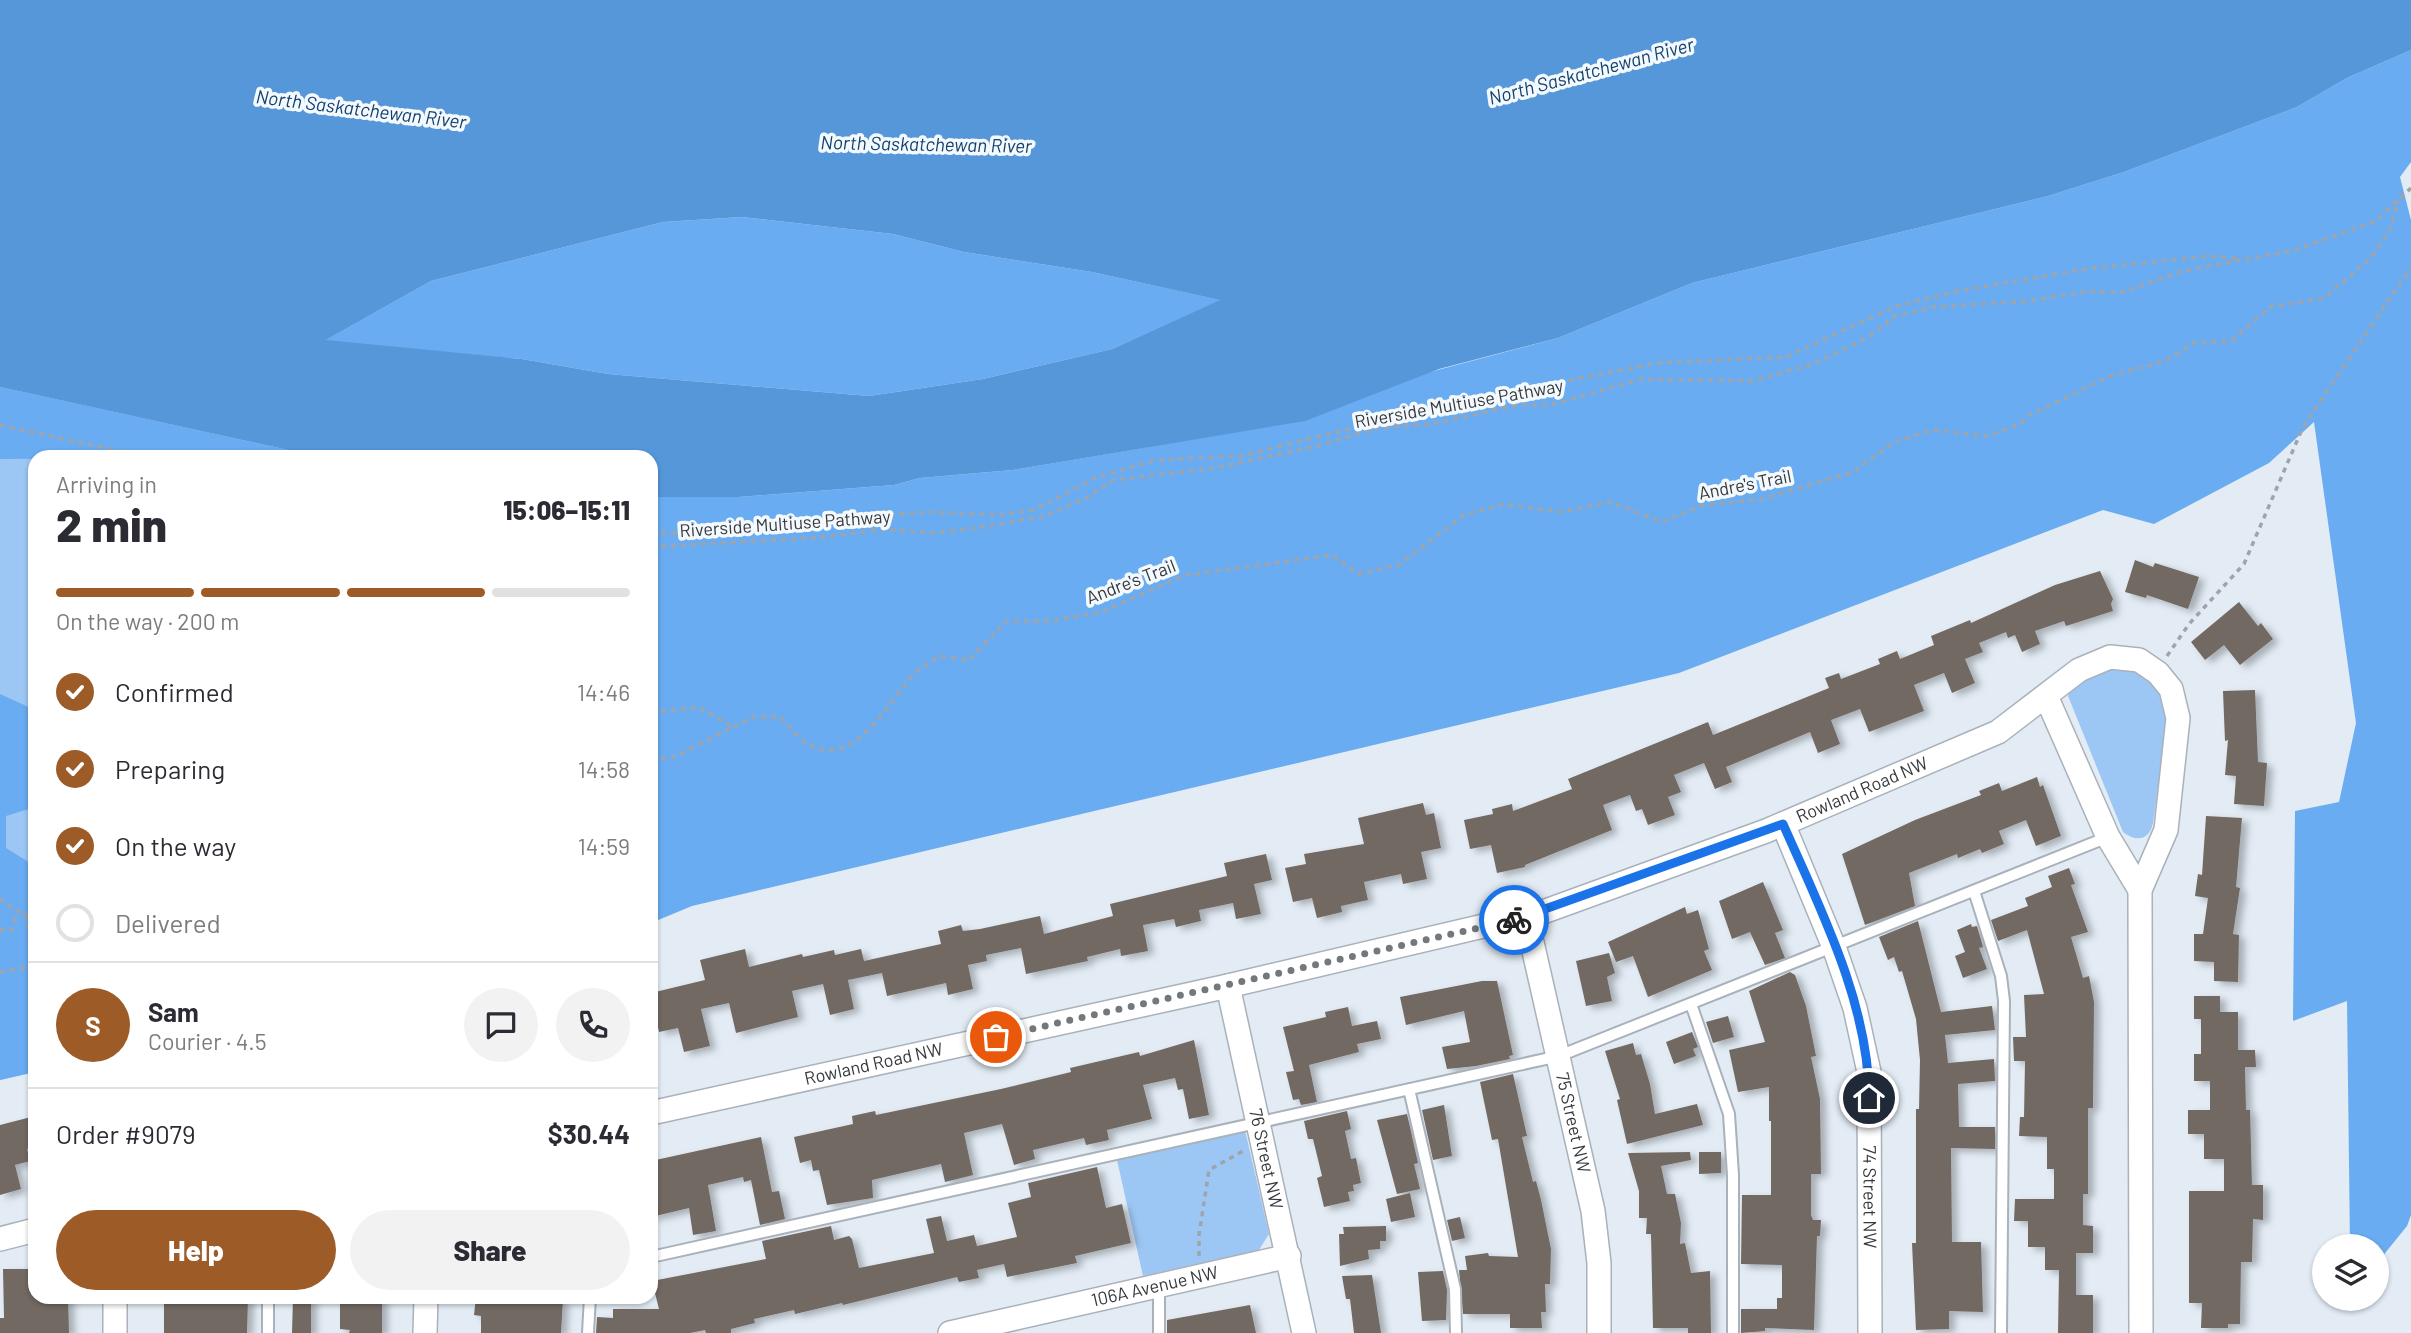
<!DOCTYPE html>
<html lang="en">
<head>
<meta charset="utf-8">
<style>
	body { margin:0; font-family:Barlow,sans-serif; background:#f2f2f3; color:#2b2b33; height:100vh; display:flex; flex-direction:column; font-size:26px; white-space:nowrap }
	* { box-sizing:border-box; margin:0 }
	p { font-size:23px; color:#7c7c81 }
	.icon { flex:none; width:38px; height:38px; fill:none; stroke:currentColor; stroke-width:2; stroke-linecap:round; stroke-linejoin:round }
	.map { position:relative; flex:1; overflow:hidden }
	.details { position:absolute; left:28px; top:450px; width:630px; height:854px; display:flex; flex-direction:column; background:#fff; border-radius:21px; box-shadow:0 2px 5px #0004 }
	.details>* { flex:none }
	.fabs { position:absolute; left:2312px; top:1234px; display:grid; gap:14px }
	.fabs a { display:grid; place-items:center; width:77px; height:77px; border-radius:50%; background:#fff; box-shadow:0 2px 5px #0004; font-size:35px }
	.pin { position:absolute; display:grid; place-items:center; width:60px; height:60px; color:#fff; margin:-30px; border:4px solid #fff; border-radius:50%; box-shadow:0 2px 7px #0007 }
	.courier { position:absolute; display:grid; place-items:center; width:70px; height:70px; margin:-35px; border:5px solid #1a73e8; border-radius:50%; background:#fff; color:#222; box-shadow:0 2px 9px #0007 }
	.head em { font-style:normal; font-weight:800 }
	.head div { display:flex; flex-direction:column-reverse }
	.head { display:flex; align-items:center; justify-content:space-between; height:119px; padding:0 28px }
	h1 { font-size:46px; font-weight:800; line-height:52px }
	.bar { display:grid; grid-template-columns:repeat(4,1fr); gap:10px 7px; align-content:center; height:84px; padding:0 28px }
	.bar i { height:9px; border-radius:5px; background:#e1e1e2 }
	.bar .on { background:#9c5b27 }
	.bar p { grid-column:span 4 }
	.line { display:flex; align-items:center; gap:18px; padding:0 28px; border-top:2px solid #e1e1e2 }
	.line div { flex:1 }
	.round { display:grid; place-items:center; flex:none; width:74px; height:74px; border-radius:37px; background:#f2f2f3 }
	ol { padding:0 28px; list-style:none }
	li { display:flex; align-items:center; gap:21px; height:77px }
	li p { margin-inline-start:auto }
	li .icon { padding:7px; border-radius:50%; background:#9c5b27; color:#fff; stroke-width:4 }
	li:last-child { color:#7c7c81 }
	li i { width:38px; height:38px; border:4px solid #e1e1e2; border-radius:50% }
	.action { display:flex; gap:14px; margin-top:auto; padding:14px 28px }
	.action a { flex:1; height:80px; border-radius:42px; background:#9c5b27; color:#fff; font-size:28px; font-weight:800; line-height:80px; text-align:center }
	.action a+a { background:#f2f2f3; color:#2b2b33 }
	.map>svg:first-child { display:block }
	.green { fill:#9cc6f4 }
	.forest { fill:#6aacf1 }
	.water { fill:#5597d9; fill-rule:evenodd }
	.building { fill:#736963; filter:url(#shadow) }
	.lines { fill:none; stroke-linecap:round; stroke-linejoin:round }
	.service-casing { stroke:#a9b1ba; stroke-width:14 }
	.minor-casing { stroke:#a9b1ba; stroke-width:26 }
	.path { stroke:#9ea4ab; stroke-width:3.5; stroke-dasharray:5 5; stroke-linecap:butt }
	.service { stroke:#fff; stroke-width:10 }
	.minor { stroke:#fff; stroke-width:23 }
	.done { stroke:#73787d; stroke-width:7; stroke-dasharray:0 12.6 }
	.route { stroke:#1a73e8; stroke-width:9 }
	.labels { text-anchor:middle; stroke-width:7; stroke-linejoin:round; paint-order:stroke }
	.street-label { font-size:18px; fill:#36393d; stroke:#f4f9fe }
	.water-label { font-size:19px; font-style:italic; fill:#12416d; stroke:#f4f9fe }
</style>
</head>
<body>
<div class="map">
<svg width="2411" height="1333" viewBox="0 0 2411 1333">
	<defs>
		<filter id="shadow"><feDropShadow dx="6" dy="3.5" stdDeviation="3.5" flood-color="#0004"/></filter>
	</defs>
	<rect width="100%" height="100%" fill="#e3ecf5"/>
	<!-- green -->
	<path class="green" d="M0,387L320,457H35V1072L0,1080Z
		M2108,666C2144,668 2164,687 2167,722L2153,823C2149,841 2136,842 2123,832L2068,696L2070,685Z
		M1245,1130L1269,1234L1259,1250L1143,1276L1117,1160Z"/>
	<!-- forest -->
	<path class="forest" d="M2411,50V162L2400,177L2411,220V1215L2407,1226L2377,1263L2376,1246H2350L2347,1001L2293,1021L2295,811L2339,802L2356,723L2314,422L2269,463L2154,524L2103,510L1679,673L692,906L651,923V497H739L894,485L920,478L1013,470L1148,447L1558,338L1692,283L2048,196L2124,172L2297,107L2347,78Z
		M742,217L893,234L964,252L1092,272L1221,300L1112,349L983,379L869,396L608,374L522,359L324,341L431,281L663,222Z
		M0,387L320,457L0,459Z
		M0,694L35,710V807L6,816V848L35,866V1072L0,1080Z"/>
	<!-- water -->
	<path class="water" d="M0,0H2411V50L2347,78L2297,107L2124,172L2048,196L1692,283L1558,338L1439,369L1305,421L1013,470L920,478L894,485L739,497H651V457H320L0,387ZM742,217L893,234L964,252L1092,272L1220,300L1112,349L983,379L869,396L608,374L522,359L326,340L431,281L663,222Z"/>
	<!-- building -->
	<path class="building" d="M2135,560L2153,567L2155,563L2199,577L2188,609L2147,595L2146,598L2125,592Z
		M2100,571L2113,599L2111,604L2113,611L2066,626L2064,621L2035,631L2040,644L2022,652L2015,635L2008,638L2006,632L1979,643L1983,652L1965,659L1975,683L1952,693L1944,673L1914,685L1924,711L1869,732L1860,709L1831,720L1840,744L1818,753L1810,732L1726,767L1732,782L1715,789L1704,763L1674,775L1681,792L1668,797L1675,815L1648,825L1642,809L1636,811L1630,795L1603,805L1612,830L1525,865V867L1497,873L1491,845L1470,849L1464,820L1493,814L1492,809L1512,804L1513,811L1572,789L1568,779L1708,722L1713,735L1829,688L1825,678L1839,673L1841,679L1880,664L1878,659L1897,651L1900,659L1934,645L1931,636L1970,620L1971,623L2055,585Z
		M2239,602L2258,626L2261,623L2273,639L2240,665L2224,645L2205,660L2191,642Z
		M2255,690L2258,762L2267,763L2264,806L2234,804L2236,776L2225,775L2228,740L2225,741L2223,691Z
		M2037,777L2040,787L2043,785L2061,836L2036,846L2026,820L1999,831L2004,844L1982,853L1980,849L1958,858L1957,854L1909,873L1915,906L1865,925L1842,854L1915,820L1981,795L1979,791L1999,783L2002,791Z
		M1423,803L1426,815L1434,813L1441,848L1421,852L1427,879L1403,884L1401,874L1364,882L1368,900L1341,906L1342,912L1317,918L1312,898L1293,902L1285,868L1306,864L1304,854L1364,844L1358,818Z
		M2206,816L2242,818L2236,887L2240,888L2233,934L2239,935L2238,982L2214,981V962L2194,961V934H2203L2208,898L2195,896L2198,874L2202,875Z
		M1266,854L1272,880L1254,884L1261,914L1236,919L1233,903L1199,910L1201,921L1176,927L1174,919L1143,925L1148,951L1121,956L1120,949L1087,957L1088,961L1026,974L1021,948L986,955L987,961L968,965L973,989L948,995L946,983L887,996L882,973L848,980L854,1009L830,1015L823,984L792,991L798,1017L736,1033L729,1003L701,1009L710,1046L684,1052L678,1028L659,1032L651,993L705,980L700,960L745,949L749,967L802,954L803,957L834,950L835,955L861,949L864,961L941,944L938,931L961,925L963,931L980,929L1040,916L1044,934L1113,916L1110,904L1227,876L1224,863Z
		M2069,868L2075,884L2071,885L2088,932L2071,937L2083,978L2089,976L2094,1002L2093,1108H2088V1194H2083V1225L2093,1226V1253H2076V1295H2093V1333H2058L2059,1270H2045V1247H2028V1221H2014L2015,1199H2054V1169H2047V1137L2019,1136L2020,1117H2024L2025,1061H2014L2013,1037H2026L2024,995L2044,994L2027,930L1998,941L1991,920L2028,906L2025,898L2052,887L2048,876Z
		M1763,882L1783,930L1775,933L1785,958L1765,965L1750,932L1732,939L1719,901Z
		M1685,907L1687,914L1698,910L1709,949L1704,951L1712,970L1648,997L1633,956L1616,962L1608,942Z
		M1918,921L1941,1012L1992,1006L1995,1030L1945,1035L1948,1063L1994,1059L1995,1081L1958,1084L1959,1127H1995V1149L1951,1148L1952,1242H1981L1983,1312L1949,1311V1329L1916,1330L1912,1243H1916V1109H1919L1920,1060L1916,1019L1902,971L1899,972L1894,957L1888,960L1879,937Z
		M1971,924L1972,927L1977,926L1983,947L1979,948L1987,969L1963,978L1955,956L1965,952L1957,930Z
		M1609,953L1615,973L1607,977L1612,1001L1586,1006L1576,961Z
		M1790,972L1795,975L1806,1006L1816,1056L1811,1057L1820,1099L1821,1174H1811V1215L1813,1220H1821L1820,1236H1817L1814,1330L1765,1328V1331L1741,1333V1309H1777V1298H1782V1265L1741,1264L1742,1195H1771V1121H1769V1087L1738,1092L1729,1050L1765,1042L1749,991Z
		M1482,981H1497L1513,1055L1509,1056L1510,1059L1476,1066L1447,1069L1442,1047L1470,1042L1464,1011L1406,1025L1400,997Z
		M2194,996H2220V1012H2238V1050H2255L2256,1067H2245L2246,1110H2250L2252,1185H2263V1220L2253,1219L2252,1262H2241L2240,1324H2228V1328H2201L2202,1303H2189V1191H2224V1159H2204V1134H2188V1110H2210V1081H2194V1054H2201V1019H2194Z
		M1348,1007L1352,1026L1377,1021L1381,1039L1357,1044L1359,1052L1309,1065L1317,1102L1301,1105L1299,1099L1293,1100L1286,1072L1294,1071L1283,1027L1326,1017L1325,1012Z
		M1728,1016L1734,1037L1713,1043L1706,1022Z
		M1692,1032L1698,1047L1693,1049L1696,1056L1674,1064L1666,1042Z
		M1194,1040L1209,1115L1189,1119L1183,1089L1178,1090L1175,1078L1143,1085L1152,1119L1107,1130L1109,1140L1086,1145L1084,1138L1033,1150L1035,1159L1014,1165L1002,1124L964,1133L973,1175L945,1182L941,1164L872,1180L873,1198L827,1205L819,1170L813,1171L811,1160L800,1163L794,1137L853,1124L852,1116L875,1111L876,1115L1001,1089L1071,1072L1070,1068L1139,1052L1140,1056Z
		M1633,1043L1636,1055L1641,1054L1650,1084L1655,1114L1697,1104L1703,1125L1627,1144L1617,1100L1620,1099L1605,1051Z
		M1513,1074L1527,1136L1522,1137L1533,1182L1536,1181L1541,1200L1551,1249L1550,1284H1545L1546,1312H1541L1542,1328H1510V1314H1463L1459,1270H1467L1465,1256L1488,1253L1489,1256L1518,1257L1498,1139L1492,1140L1480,1082Z
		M1444,1105L1452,1156L1433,1160L1422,1110Z
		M1347,1111L1351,1129L1345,1131L1351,1159L1356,1158L1361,1183L1353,1185L1354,1191L1348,1192L1350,1201L1324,1207L1317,1178L1322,1176L1313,1139H1308L1304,1121Z
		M1407,1114L1418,1163L1414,1164L1420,1189L1397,1194L1377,1120Z
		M35,1116V1147L27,1149L30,1161L15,1165L21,1189L0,1195V1125Z
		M761,1137L772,1192L779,1191L785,1219L760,1225L751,1180L744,1182L743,1177L708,1185L716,1231L693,1235L689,1208L651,1217V1161Z
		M1690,1152L1691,1160L1661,1166L1667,1194H1675L1681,1223L1680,1244L1685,1243L1691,1273L1710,1271L1711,1333H1688V1328H1653L1651,1234H1646L1647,1218H1639V1191L1628,1153Z
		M1699,1152H1721V1173L1699,1174Z
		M1097,1167L1106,1208L1122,1204L1131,1243L1075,1256L1077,1263L1007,1277L1004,1264L977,1270L979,1278L959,1282L957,1277L843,1305L842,1303L795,1314L794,1310L754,1319L755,1323L731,1329V1333H706L705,1330L690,1333H596L597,1317L613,1318V1309H659L652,1281L766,1259L762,1241L831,1226L834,1240L849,1236L852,1239L859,1268L934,1253L926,1219L941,1216L947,1241L974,1235L977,1246L1017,1237L1008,1203L1031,1197L1028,1183Z
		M1410,1193L1415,1217L1391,1222L1386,1199Z
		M1460,1217L1465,1238L1452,1241L1447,1220Z
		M1386,1226V1241H1380V1249L1368,1250L1369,1259L1340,1266L1339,1234H1344L1343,1227Z
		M3,1269H35V1297H68L69,1333H0V1318H4Z
		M1443,1271L1447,1290L1446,1320L1422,1321L1418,1272Z
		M1372,1275L1381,1333H1354L1350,1299H1346L1342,1276Z
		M164,1297H248L247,1333H164Z
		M293,1297H311V1333H292Z
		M340,1297H382V1333H349L350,1330L340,1329Z
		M476,1297H505L504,1301L539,1304L540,1298L563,1299L561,1333H481V1316L474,1315Z
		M1250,1305L1256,1333H1167V1320Z"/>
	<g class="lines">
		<!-- service casing -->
		<g class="service-casing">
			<path id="service" d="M1974,891L2001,976L2004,1001L2001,1333
				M1691,1004L1729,1114L1733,1175V1333
				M1409,1089L1455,1289L1456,1333
				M651,1257L1559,1056L2108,837
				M268,1333V1297
				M588,1333L590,1297
				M1159,1333V1285"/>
		</g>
		<!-- minor casing -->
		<g class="minor-casing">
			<g id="minor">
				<path d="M2046,696L2108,837L2140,890"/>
				<path id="s1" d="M1783,824L1834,947L1855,1008L1869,1072L1870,1333"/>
				<path id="s2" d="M1526,916L1593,1211L1599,1263V1333"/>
				<path id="s3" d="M1228,986L1304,1333"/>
				<path id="s4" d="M651,1113L1228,986L1543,912L1766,831L1998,732L2079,670L2110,657L2139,660L2158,673L2171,689L2178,718L2166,830L2140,890L2141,1333"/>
				<path d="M0,1239L35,1230"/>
				<path d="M115,1297V1333"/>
				<path d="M425,1333L426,1297"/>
				<path id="s5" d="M950,1333L1289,1256"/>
			</g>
		</g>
		<!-- path -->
		<path class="path" d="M0,425L147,457
			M651,533L753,532L802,521L928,512L998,515L1034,510L1097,477L1156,460L1240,456L1409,414L1458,411L1504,393L1658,363L1786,357L1894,307L1957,291L2092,268L2209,256L2236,258
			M651,547L825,537L884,529L933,533L975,528L1042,517L1086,498L1114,480L1215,468L1313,447L1379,428L1437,423L1518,405H1550L1641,379L1753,381L1813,364L1869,337L1895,316L1933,307L2028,301L2089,291L2119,293L2183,271L2295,250L2374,222L2411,188
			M2167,656L2189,624L2244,564L2303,427L2411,267
			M651,713L698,707L731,726
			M651,759L674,757L753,717H780C789,726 800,741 812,746C856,767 888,702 913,675C920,667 931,662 939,656L969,660L1006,621H1050L1101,612L1186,575L1333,555L1358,574L1399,565L1464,515L1503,504L1560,512L1611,502L1662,522L1700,506L1762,499L1853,472L1894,442L1933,430L1987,436L2020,424L2028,416L2110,376L2165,361L2194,343L2231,341L2270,307L2324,298L2369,260L2388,233L2399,201
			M0,899L17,911L35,917
			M25,915L35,957
			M0,930H12L17,911
			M0,972L35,966
			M1199,1256V1235L1209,1170L1243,1151"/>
		<!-- service -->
		<use href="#service" class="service"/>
		<!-- minor -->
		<use href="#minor" class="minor"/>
	</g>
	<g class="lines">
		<!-- done -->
		<path class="done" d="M996,1037L1514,920"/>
		<!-- route -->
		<path class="route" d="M1514,920L1783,824C1820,908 1869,1004 1869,1098"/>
	</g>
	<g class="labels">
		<!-- street labels -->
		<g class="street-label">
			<text transform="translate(1459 404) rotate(-10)" y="6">Riverside Multiuse Pathway</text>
			<text transform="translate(1745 485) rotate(-11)" y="6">Andre's Trail</text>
			<text transform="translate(785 524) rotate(-4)" y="6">Riverside Multiuse Pathway</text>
			<text transform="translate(1131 582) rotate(-21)" y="6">Andre's Trail</text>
			<text dy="6" stroke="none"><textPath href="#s4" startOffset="1256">Rowland Road NW</textPath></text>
			<text dy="6" stroke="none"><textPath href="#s4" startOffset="228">Rowland Road NW</textPath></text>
			<text dy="6" stroke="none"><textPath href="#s2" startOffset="212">75 Street NW</textPath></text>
			<text dy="6" stroke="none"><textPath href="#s3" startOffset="177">76 Street NW</textPath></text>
			<text dy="6" stroke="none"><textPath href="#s1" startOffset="388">74 Street NW</textPath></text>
			<text dy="6" stroke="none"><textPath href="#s5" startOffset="210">106A Avenue NW</textPath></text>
		</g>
		<!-- water labels -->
		<g class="water-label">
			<text transform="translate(1591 71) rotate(-15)" y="7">North Saskatchewan River</text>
			<text transform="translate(361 109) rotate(7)" y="7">North Saskatchewan River</text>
			<text transform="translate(926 144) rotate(1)" y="7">North Saskatchewan River</text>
		</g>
	</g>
</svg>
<div class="fabs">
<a><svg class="icon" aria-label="layers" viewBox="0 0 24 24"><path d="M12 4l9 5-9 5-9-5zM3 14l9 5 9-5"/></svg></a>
</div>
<div class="pin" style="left:996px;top:1037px;background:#ea580c"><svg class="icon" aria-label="bag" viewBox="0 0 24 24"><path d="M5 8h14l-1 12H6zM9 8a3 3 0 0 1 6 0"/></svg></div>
<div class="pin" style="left:1869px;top:1098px;background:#1f2937"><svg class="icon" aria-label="home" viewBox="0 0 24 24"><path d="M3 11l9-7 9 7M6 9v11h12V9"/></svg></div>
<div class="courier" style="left:1514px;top:920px"><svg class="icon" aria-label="bike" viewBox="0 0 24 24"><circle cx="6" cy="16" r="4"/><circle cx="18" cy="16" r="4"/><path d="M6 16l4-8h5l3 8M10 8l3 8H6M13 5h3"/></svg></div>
<section class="details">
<div class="head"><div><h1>2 min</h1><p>Arriving in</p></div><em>15:06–15:11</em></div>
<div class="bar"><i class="on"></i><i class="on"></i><i class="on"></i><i></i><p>On the way · 200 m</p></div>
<ol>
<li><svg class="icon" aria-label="check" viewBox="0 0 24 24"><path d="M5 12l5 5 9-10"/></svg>Confirmed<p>14:46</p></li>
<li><svg class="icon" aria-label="check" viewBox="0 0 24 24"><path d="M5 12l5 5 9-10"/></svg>Preparing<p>14:58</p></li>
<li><svg class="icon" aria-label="check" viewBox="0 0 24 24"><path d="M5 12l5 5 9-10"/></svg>On the way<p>14:59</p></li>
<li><i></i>Delivered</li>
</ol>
<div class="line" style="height:126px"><b class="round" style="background:#9c5b27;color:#fff">S</b><div><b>Sam</b><p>Courier · 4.5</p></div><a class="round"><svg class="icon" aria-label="chat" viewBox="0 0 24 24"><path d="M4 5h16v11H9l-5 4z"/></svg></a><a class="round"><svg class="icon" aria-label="phone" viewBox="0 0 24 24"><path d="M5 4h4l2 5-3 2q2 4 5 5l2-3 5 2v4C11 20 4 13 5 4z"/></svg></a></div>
<div class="line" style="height:91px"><div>Order #9079</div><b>$30.44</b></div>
<div class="action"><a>Help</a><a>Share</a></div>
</section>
</div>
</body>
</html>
